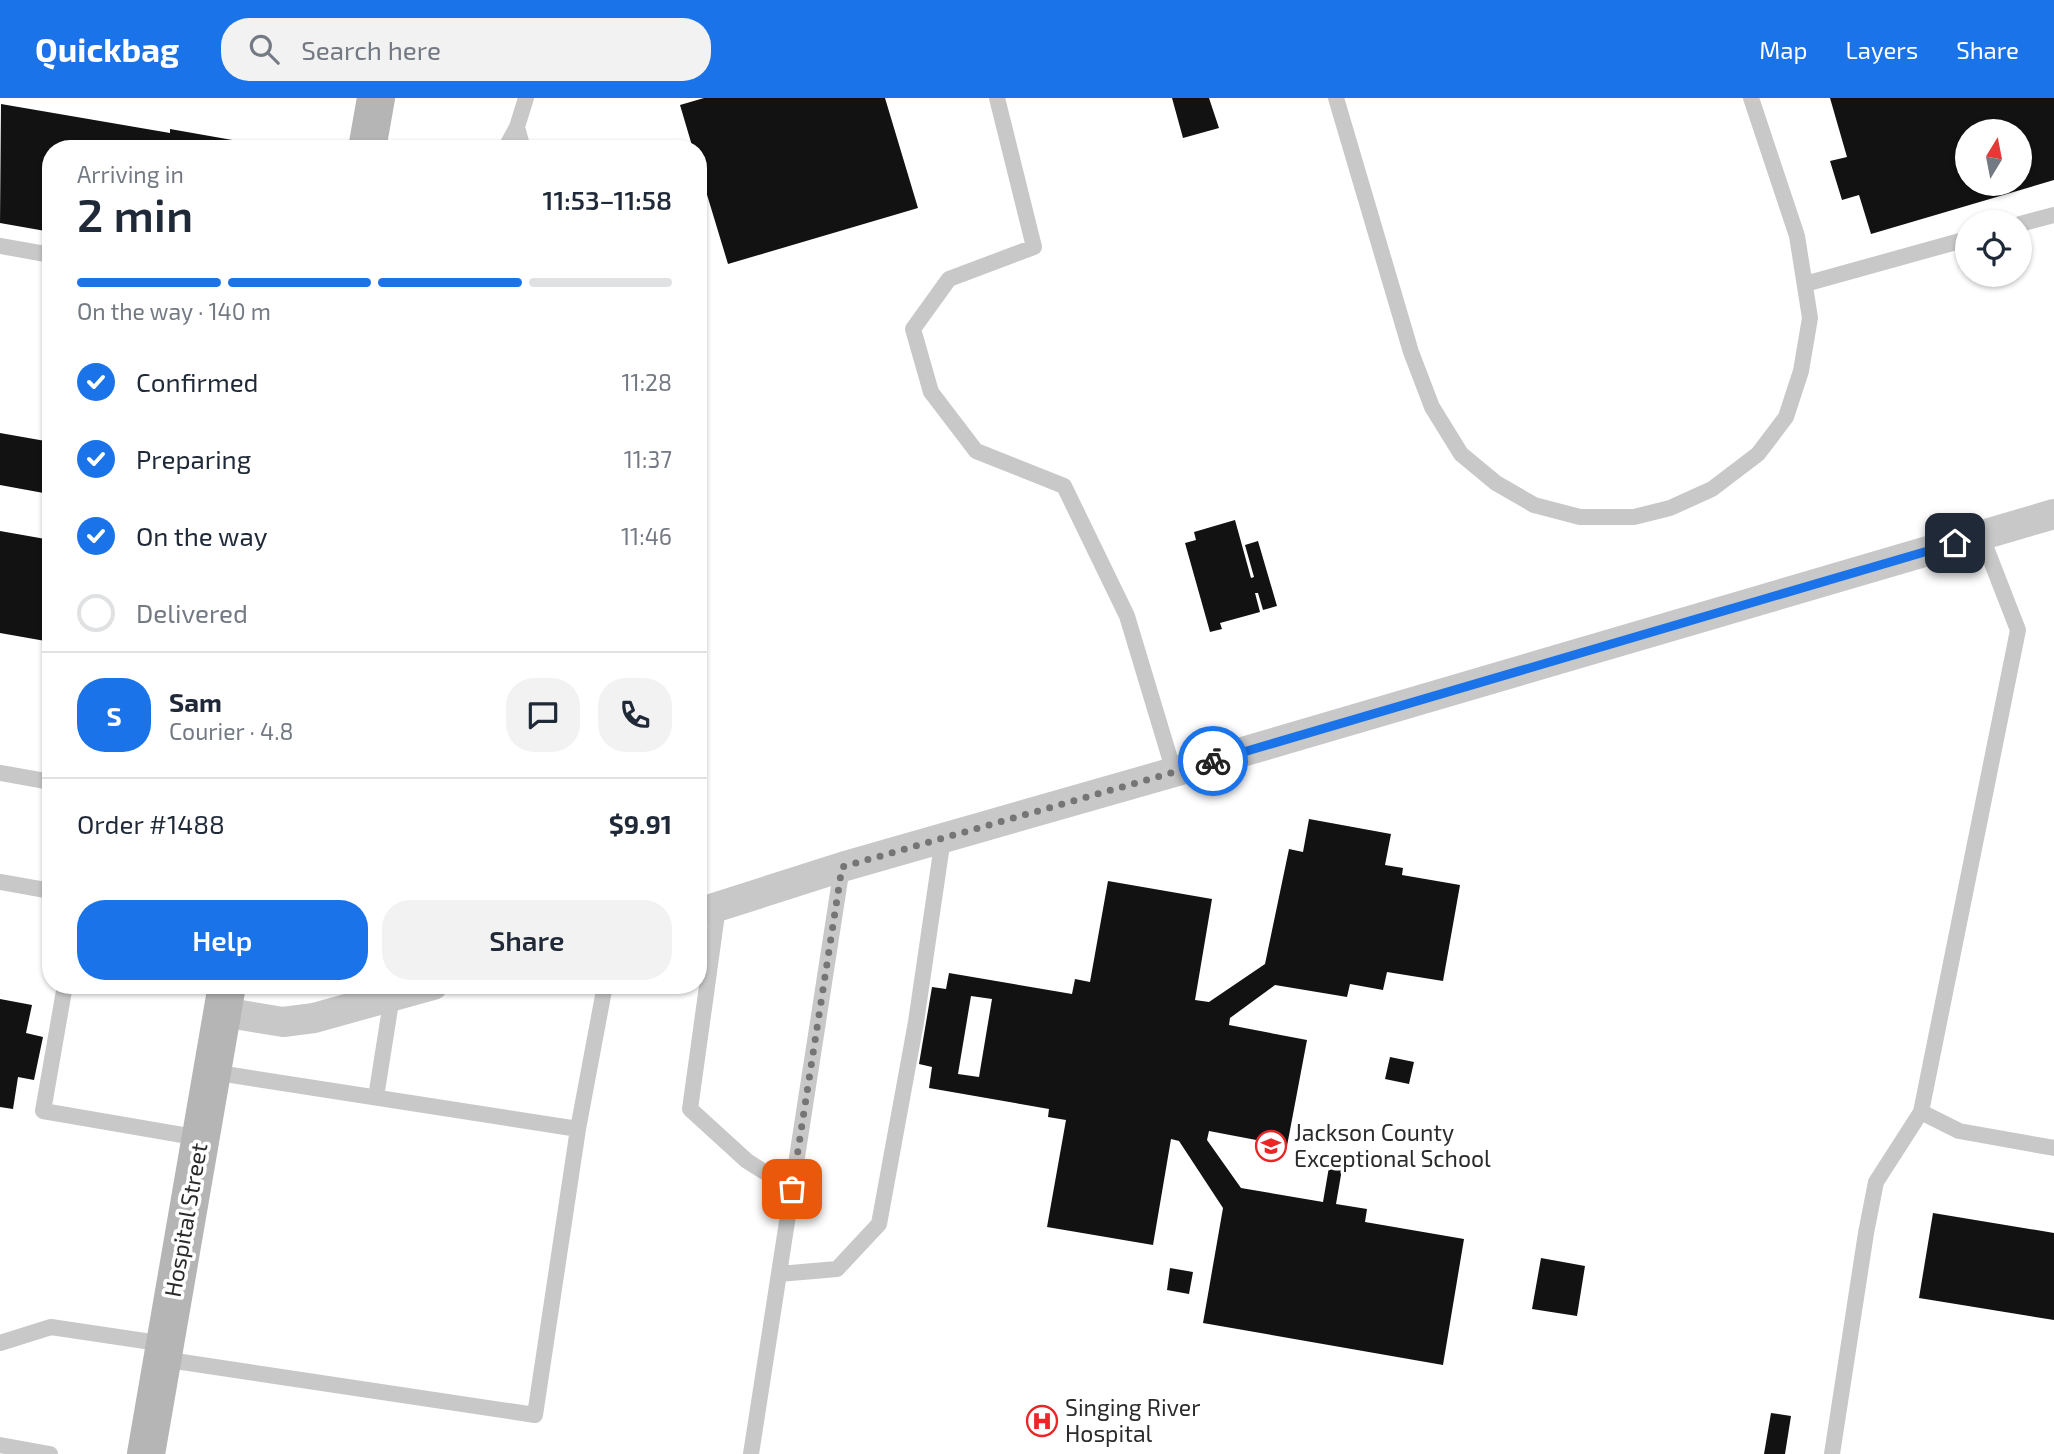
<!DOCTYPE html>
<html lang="en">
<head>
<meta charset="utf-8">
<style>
	body { margin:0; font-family:"Exo 2",sans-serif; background:#f2f2f3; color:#1f2937; height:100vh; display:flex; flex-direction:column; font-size:26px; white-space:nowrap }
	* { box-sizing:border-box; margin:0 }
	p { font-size:23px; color:#747a83 }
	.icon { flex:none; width:38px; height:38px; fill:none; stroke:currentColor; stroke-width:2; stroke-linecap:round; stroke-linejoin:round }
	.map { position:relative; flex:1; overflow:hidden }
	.side { position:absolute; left:42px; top:42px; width:665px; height:854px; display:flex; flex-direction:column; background:#fff; border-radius:28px; box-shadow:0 2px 5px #0004 }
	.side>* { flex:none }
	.needle { width:46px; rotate:10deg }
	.tools { position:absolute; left:1955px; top:21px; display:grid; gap:14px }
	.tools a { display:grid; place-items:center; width:77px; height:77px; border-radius:50%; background:#fff; box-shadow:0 2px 5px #0004; font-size:35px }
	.pin { position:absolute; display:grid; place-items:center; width:60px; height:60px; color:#fff; margin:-30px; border-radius:14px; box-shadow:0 4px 10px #0006 }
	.courier { position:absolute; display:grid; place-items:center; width:70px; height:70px; margin:-35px; border:5px solid #1a73e8; border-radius:50%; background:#fff; color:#222; box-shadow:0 2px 9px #0007 }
	.head em { font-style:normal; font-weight:600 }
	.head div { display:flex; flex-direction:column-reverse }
	.head { display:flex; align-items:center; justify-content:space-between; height:119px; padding:0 35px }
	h1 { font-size:46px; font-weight:600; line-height:52px }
	.bar { display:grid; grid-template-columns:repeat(4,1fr); gap:10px 7px; align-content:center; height:84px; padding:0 35px }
	.bar i { height:9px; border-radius:5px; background:#e0e1e3 }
	.bar .current { background:#1a73e8 }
	.bar p { grid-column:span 4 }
	.line { display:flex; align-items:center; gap:18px; padding:0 35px; border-top:2px solid #e0e1e3 }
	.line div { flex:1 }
	.round { display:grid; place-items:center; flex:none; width:74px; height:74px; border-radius:28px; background:#f2f2f3 }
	ol { padding:0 35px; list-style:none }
	li { display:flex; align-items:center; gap:21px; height:77px }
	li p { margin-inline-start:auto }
	li .icon { padding:7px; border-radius:50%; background:#1a73e8; color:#fff; stroke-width:4 }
	li:last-child { color:#747a83 }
	li i { width:38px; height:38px; border:4px solid #e0e1e3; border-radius:50% }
	.cta { display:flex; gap:14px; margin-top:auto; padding:14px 35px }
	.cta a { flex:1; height:80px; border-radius:28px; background:#1a73e8; color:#fff; font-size:28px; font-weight:600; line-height:80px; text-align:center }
	.cta a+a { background:#f2f2f3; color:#1f2937 }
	header { display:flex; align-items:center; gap:42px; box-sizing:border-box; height:98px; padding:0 35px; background:#1a73e8; color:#fff }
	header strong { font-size:33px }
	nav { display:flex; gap:38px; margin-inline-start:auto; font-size:24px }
	.search { width:490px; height:63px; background:#f2f2f3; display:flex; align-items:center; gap:18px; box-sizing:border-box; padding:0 24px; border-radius:28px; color:#747a83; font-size:26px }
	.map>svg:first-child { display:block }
	.building { fill:#121212; fill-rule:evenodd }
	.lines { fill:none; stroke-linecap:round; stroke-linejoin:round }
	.lane { stroke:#c8c8c8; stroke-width:16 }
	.street { stroke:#c8c8c8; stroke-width:30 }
	.secondary { stroke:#b5b5b5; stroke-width:38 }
	.done { stroke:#757575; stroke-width:7; stroke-dasharray:0 12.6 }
	.route { stroke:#1a73e8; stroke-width:9 }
	.labels { text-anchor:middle; stroke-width:7; stroke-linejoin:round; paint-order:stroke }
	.poi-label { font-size:23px; fill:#2b2b2b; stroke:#fff; text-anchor:start }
	.street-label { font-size:23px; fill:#2b2b2b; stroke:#fff }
</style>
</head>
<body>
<header>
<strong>Quickbag</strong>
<div class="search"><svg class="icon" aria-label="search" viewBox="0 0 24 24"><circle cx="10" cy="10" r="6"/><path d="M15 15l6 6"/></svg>Search here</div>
<nav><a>Map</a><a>Layers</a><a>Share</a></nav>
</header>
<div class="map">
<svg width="2054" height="1356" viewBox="0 0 2054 1356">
	<rect width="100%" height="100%" fill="#fff"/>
	<!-- building -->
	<path class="building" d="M704,0H885L918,110L728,166L698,67V51H693L680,7Z
		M1172,0H1209L1219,30L1183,40Z
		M1830,0H2054V82L1871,136L1859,97L1842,102L1830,63L1847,59ZM1967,33H2020V86H1967Z
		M1,6L170,35V31L255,46V51H51V134L0,125Z
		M0,335L51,344L49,396L0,387Z
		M1235,422L1251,480L1254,479L1245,447L1258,443L1277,508L1263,512L1258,495H1255L1260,514L1220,525L1222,531L1210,534L1185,445L1196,442L1194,434Z
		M0,433L51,442V544L0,535Z
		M1309,721L1391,736L1385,767L1403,770L1402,777L1460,787L1443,883L1387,874L1383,892L1350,886L1347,899L1275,887L1230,920L1229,927L1307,942L1287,1048L1209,1033L1207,1042L1241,1090L1323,1104L1329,1069L1342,1071L1336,1106L1367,1111L1365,1124L1464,1141L1443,1267L1203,1225L1223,1110L1179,1043L1171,1041L1153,1147L1047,1129L1066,1022L1048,1019L1049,1011L929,990L932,969L919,966L932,889L946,891L949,875L1072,896L1075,881L1090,884L1108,783L1212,801L1195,902L1209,904L1265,866L1289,751L1303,754ZM971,898L992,901L979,979L958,976Z
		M0,901L32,907L26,935L43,939L34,982L18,979L13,1011L0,1009Z
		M1390,959L1414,964L1409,986L1385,981Z
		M1933,1115L2054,1135V1222L1919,1200Z
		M1541,1160L1585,1168L1577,1218L1532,1211Z
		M1170,1170L1193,1174L1189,1196L1167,1192Z
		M1771,1315L1791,1318L1785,1356H1764Z"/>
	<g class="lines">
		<!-- lane -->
		<path class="lane" d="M997,0L1034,149L949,181L913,231L931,294L976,353L1064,388L1127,518L1174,674
			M1336,0L1411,254L1432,309L1461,356L1496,385L1534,407L1580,419H1634L1670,410L1712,391L1758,356L1786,319L1801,273L1810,220L1797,138L1751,0
			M517,29L523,51
			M505,51L517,29L526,0
			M2020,126L2054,117
			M0,148L51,157
			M1805,186L1967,141
			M1981,437L2018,532L1921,1014L1959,1033L2054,1050
			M0,675L51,684
			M0,784L51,793
			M718,809L690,1011L747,1063L792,1091
			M65,887L43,1013L200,1040
			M376,999L392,898
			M578,1031L605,887
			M779,1176L837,1171L879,1126L916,924L943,740
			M0,1245L51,1229L165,1246
			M162,1261L535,1317L578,1031L212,974
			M0,1347L50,1356
			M751,1356L842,769
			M1832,1356L1866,1135L1876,1084L1921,1014"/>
		<!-- street -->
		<path class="street" d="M698,815L842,769L1174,674L2054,416
			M222,914L283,924L314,920L433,887"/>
		<!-- secondary -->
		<path class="secondary" d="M367,51L376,0
			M146,1356L227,887"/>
	</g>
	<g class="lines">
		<!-- done -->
		<path class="done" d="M792,1091L842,769L1213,663"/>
		<!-- route -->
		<path class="route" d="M1213,663L1955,445"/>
	</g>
	<!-- icons -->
	<defs>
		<g id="school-ring" transform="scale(1.575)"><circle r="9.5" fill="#fff" stroke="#ea2626" stroke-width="1.5"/><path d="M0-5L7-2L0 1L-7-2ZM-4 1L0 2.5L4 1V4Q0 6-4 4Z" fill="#ea2626"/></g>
		<g id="hospital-ring" transform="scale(1.575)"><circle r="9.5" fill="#fff" stroke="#ea2626" stroke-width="1.5"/><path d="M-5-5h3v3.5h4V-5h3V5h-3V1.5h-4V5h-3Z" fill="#ea2626"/></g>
	</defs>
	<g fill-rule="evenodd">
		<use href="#school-ring" x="1271" y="1048"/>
		<use href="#hospital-ring" x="1042" y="1323"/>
	</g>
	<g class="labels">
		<!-- poi labels -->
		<g class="poi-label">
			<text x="1294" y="1043">Jackson County<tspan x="1294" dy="26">Exceptional School</tspan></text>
			<text x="1065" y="1318">Singing River<tspan x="1065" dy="26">Hospital</tspan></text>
		</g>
		<!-- street labels -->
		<g class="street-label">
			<text transform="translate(186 1122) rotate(-80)" y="8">Hospital Street</text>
		</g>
	</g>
</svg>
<div class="tools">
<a><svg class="needle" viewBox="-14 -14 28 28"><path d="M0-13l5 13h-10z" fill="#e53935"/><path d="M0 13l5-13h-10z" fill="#747a83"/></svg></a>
<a><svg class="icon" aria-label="locate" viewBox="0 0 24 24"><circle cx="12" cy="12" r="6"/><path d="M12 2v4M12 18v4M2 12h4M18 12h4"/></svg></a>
</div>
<div class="pin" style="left:792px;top:1091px;background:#ea580c"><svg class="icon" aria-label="bag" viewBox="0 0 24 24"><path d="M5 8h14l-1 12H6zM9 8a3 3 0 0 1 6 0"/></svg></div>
<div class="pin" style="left:1955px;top:445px;background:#1f2937"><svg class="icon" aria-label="home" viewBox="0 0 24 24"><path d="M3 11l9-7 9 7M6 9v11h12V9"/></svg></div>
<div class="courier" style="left:1213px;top:663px"><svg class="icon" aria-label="bike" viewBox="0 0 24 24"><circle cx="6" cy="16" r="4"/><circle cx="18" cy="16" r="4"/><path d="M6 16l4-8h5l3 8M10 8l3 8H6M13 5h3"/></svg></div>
<section class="side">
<div class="head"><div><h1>2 min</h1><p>Arriving in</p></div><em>11:53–11:58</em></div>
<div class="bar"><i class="current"></i><i class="current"></i><i class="current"></i><i></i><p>On the way · 140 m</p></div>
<ol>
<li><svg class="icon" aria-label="check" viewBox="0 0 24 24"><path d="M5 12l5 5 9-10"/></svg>Confirmed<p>11:28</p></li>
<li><svg class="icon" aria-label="check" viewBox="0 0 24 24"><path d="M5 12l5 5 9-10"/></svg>Preparing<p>11:37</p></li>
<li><svg class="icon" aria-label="check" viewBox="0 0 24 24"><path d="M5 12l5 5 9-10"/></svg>On the way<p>11:46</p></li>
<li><i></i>Delivered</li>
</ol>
<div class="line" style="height:126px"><b class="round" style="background:#1a73e8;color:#fff">S</b><div><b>Sam</b><p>Courier · 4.8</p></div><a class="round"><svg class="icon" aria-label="chat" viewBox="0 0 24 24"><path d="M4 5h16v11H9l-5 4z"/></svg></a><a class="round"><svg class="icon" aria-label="phone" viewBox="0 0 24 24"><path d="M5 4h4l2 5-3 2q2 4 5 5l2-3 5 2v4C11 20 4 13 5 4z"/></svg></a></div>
<div class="line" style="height:91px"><div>Order #1488</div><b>$9.91</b></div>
<div class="cta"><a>Help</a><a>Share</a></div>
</section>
</div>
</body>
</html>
